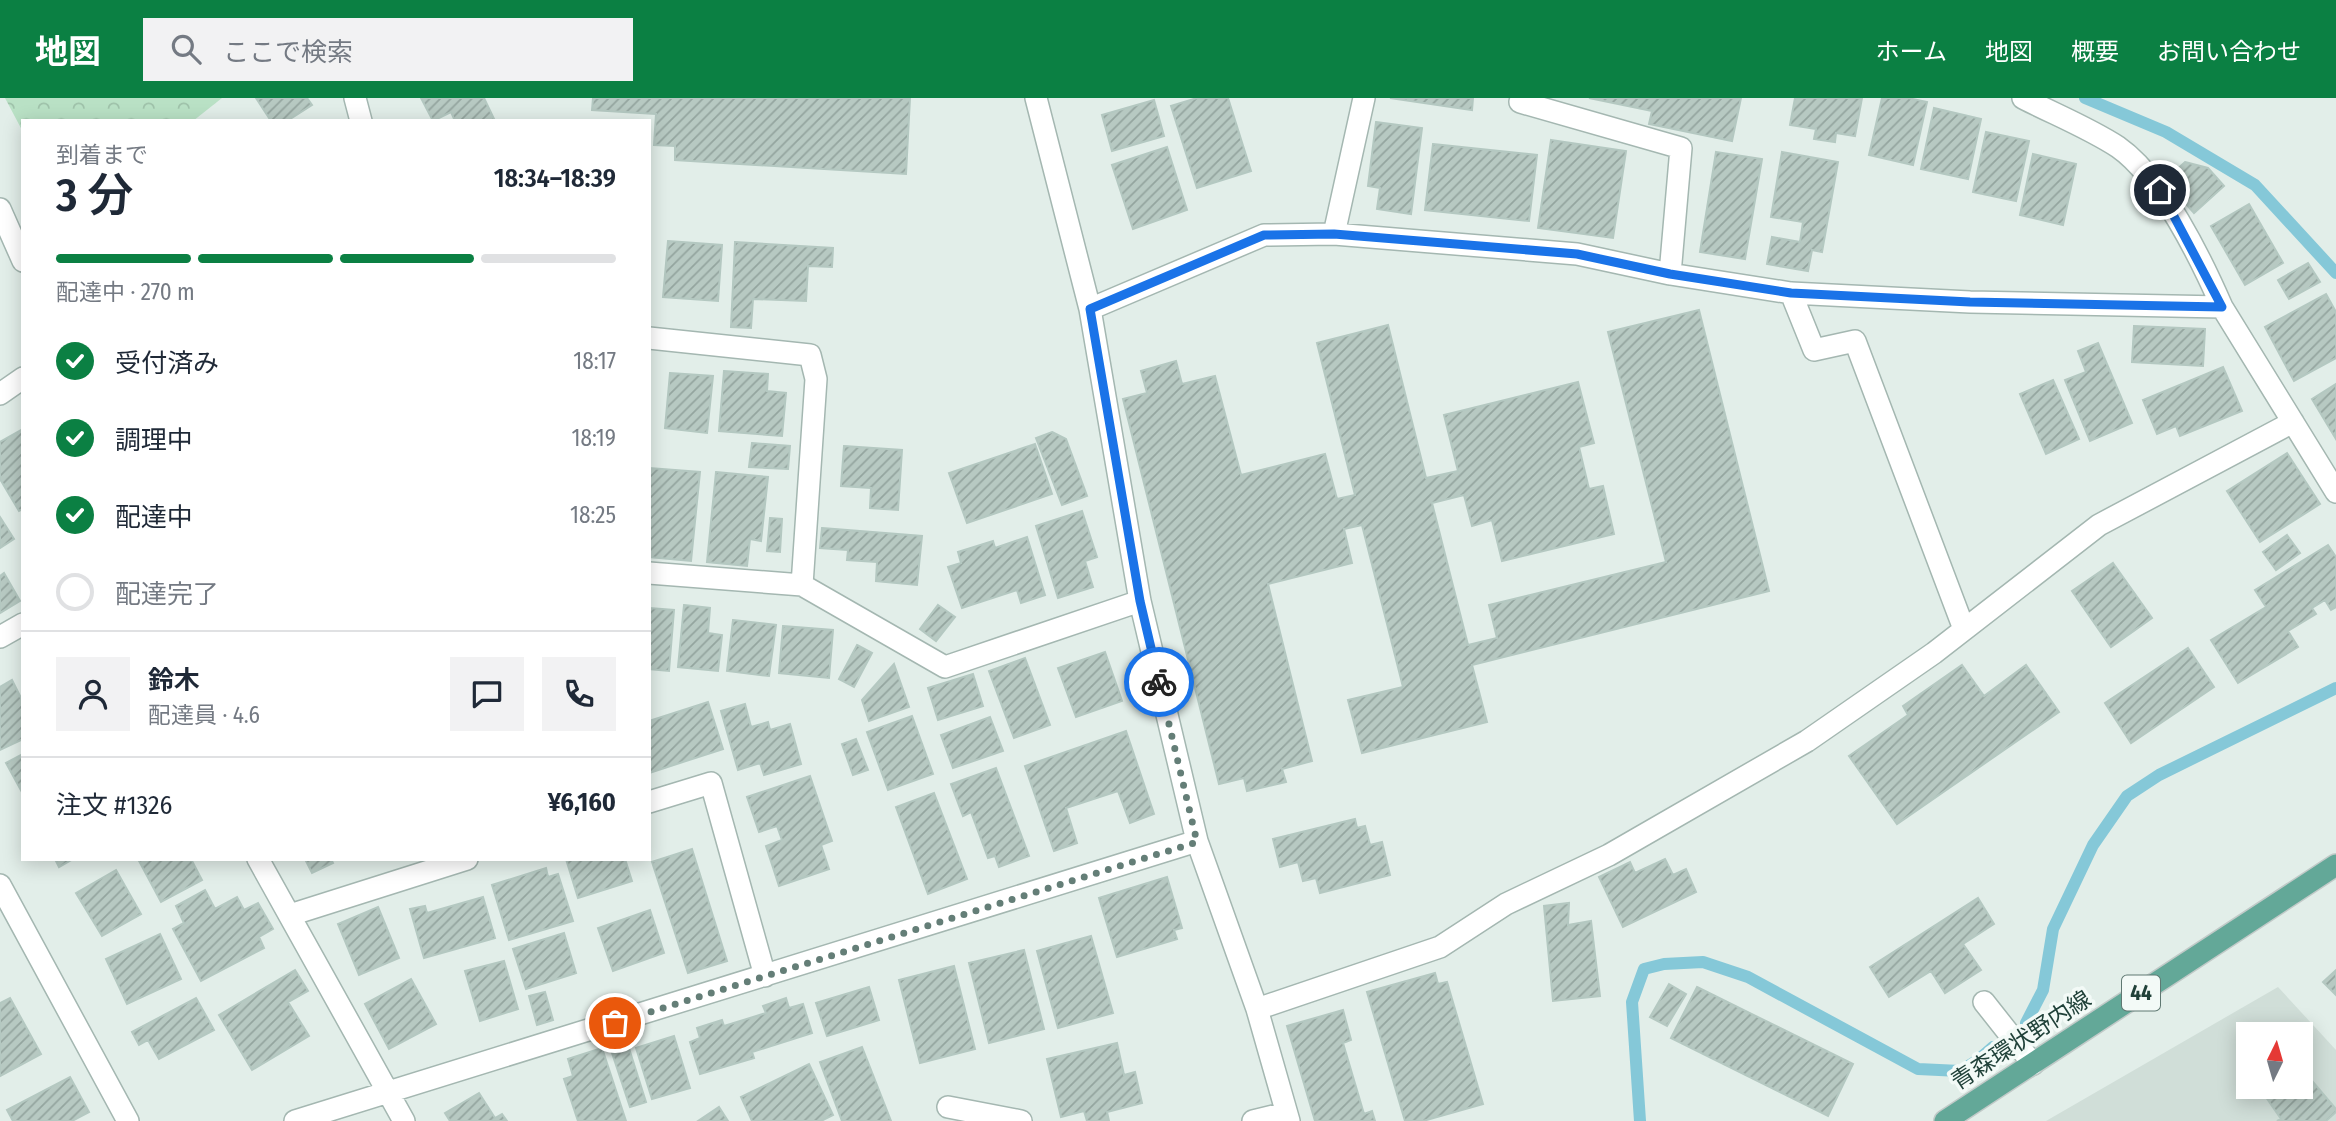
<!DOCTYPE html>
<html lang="ja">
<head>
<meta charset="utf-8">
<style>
	body { margin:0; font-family:"Fira Sans Condensed","Noto Sans JP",sans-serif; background:#f2f2f3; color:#1f2937; height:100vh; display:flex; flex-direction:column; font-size:26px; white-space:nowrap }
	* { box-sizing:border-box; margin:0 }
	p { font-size:23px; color:#747a83 }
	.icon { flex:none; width:38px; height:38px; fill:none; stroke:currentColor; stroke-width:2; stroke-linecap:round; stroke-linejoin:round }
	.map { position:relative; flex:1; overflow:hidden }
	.details { position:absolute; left:21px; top:21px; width:630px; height:742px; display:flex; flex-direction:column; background:#fff; border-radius:0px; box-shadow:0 4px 18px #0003 }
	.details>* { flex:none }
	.needle { width:46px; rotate:5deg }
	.buttons { position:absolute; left:2236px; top:924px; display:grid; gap:14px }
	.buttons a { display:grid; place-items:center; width:77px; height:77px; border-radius:0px; background:#fff; box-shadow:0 4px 18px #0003; font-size:35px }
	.pin { position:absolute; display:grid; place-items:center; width:60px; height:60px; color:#fff; margin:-30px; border:4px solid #fff; border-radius:50%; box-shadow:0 2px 7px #0007 }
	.courier { position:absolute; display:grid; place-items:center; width:70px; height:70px; margin:-35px; border:5px solid #1a73e8; border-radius:50%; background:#fff; color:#222; box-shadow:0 2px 9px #0007 }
	.overview em { font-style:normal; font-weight:600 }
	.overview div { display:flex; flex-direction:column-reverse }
	.overview { display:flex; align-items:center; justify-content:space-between; height:119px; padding:0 35px }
	h1 { font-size:46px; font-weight:600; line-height:52px }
	.bar { display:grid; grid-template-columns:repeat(4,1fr); gap:10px 7px; align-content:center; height:84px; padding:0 35px }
	.bar i { height:9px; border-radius:5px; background:#e0e1e3 }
	.bar .on { background:#0b8043 }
	.bar p { grid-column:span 4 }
	.line { display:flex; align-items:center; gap:18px; padding:0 35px; border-top:2px solid #e0e1e3 }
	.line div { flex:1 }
	.round { display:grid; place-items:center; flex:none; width:74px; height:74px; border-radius:0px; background:#f2f2f3 }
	ol { padding:0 35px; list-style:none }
	li { display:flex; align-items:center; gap:21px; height:77px }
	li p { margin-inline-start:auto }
	li .icon { padding:7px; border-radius:50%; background:#0b8043; color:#fff; stroke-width:4 }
	li:last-child { color:#747a83 }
	li i { width:38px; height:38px; border:4px solid #e0e1e3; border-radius:50% }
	header { display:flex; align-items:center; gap:42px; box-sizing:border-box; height:98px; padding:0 35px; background:#0b8043; color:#fff }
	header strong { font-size:33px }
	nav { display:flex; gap:38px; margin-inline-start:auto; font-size:24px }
	.search { width:490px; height:63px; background:#f2f2f3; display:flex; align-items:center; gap:18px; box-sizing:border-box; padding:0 24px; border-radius:0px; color:#747a83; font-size:26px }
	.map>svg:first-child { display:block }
	.built { fill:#d0ded8; fill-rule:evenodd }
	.forest { fill:url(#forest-crowns) }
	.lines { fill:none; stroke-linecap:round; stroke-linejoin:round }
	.stream { stroke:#85c8d8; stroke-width:12 }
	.building { fill:url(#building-hatch); stroke:#b4c8c1; stroke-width:2 }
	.minor-casing { stroke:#a4b7b1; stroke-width:24 }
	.major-casing { stroke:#c1cac8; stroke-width:24 }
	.minor { stroke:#fff; stroke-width:21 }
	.major { stroke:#63a898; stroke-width:21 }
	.done { stroke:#647e77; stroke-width:7; stroke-dasharray:0 12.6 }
	.route { stroke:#1a73e8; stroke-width:9 }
	.labels { text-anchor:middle; stroke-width:7; stroke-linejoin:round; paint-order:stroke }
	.shield { fill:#f3faf7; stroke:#5f7872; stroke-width:2 }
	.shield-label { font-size:21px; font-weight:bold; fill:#204139 }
	.street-label { font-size:23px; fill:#204139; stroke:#f3faf7 }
</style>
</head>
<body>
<header>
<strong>地図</strong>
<div class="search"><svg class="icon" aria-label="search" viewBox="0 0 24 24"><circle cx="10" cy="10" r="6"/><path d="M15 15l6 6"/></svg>ここで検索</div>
<nav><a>ホーム</a><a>地図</a><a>概要</a><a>お問い合わせ</a></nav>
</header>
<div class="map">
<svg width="2336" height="1023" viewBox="0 0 2336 1023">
	<defs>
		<pattern id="forest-crowns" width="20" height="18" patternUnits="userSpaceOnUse" patternTransform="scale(1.75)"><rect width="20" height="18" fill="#b9e1c5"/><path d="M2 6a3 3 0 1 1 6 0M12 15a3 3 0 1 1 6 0" fill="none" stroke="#9fc2aa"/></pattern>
		<pattern id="building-hatch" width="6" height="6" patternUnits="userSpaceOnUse" patternTransform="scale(1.75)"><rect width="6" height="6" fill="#b7c9c2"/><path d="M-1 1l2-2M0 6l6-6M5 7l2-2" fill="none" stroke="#94a59f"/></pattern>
	</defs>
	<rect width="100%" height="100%" fill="#e2eee9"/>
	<!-- built -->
	<path class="built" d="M2278,889L2336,952V1023H2046ZM2249,936H2301V989H2249Z"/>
	<!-- forest -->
	<path class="forest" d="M5,0H222L193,23H23V34Z"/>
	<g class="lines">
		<!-- stream -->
		<path class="stream" d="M2085,0L2166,34L2255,87L2336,175
			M2026,925L2043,892L2053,831L2093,747L2127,698L2159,677L2336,590
			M1640,1023L1632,904L1644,871L1664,866L1703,864L1748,879L1918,971L1960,973L1978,962L1993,949"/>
	</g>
	<!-- building -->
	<path class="building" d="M256,0H307L312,7L287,23H271Z
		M421,0H484L495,23H455L451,14L433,23Z
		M593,0H910L906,76L675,62V48L654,47L656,16L592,12Z
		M1197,0H1228L1251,73L1197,90L1171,8Z
		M1390,0H1473L1472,12Z
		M1589,0H1741L1732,43L1649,26L1652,13Z
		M1795,0H1862L1855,38L1836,35L1835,44L1814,41L1816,31L1790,27Z
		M1882,0H1908L1927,4L1913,67L1869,57Z
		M1154,2L1164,38L1112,53L1102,17Z
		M1934,10L1981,21L1968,81L1921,71Z
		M1376,24L1422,30L1411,116L1377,111L1380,90L1368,88Z
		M1986,34L2029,43L2016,103L1973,94Z
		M1551,42L1626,53L1613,140L1538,130Z
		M1433,46L1537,57L1529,123L1425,112Z
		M1167,49L1187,112L1133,131L1112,67Z
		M1716,54L1762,61L1745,161L1700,154Z
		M1782,54L1838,64L1822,154L1812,152L1808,173L1767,166L1772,139L1800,144L1803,124L1771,119Z
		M2033,56L2076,66L2063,127L2020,117Z
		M2185,64L2208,70L2224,88L2194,115L2165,82Z
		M2249,106L2283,165L2245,187L2211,128Z
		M668,143L722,147L718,203L663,199Z
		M735,144L833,150L832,169L808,168L806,203L753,201L751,230L731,229Z
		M2308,165L2320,184L2289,201L2278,182Z
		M2326,196L2336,214V260L2294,283L2265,229Z
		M1699,212L1769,493L1472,567L1487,624L1362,655L1348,602L1403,589L1362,427L1344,431L1352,465L1268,486L1312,663L1282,671L1286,684L1247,693L1244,680L1219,686L1123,301L1147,295L1141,273L1176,263L1182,286L1215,278L1241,377L1325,356L1337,401L1355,397L1317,245L1388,227L1426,380L1458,373L1444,317L1578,284L1594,345L1579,349L1589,391L1603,388L1614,436L1502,463L1492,422L1472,428L1464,397L1432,405L1468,547L1497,540L1489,507L1666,464L1608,234Z
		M2134,228L2205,231L2203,268L2132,264Z
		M2098,245L2132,325L2090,343L2065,282L2086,274L2078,253Z
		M2223,269L2242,313L2180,338L2176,328L2157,336L2143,302Z
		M724,273L768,276L767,293L786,295L782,338L719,333Z
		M670,275L713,278L707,335L665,330Z
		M2053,282L2079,341L2046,356L2020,296Z
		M2336,286V341L2312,301Z
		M23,331V411L19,413L0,381V344Z
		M1052,334L1066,341L1087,398L1062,407L1036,340Z
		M752,345L790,348L788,371L749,369Z
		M1035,346L1052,396L967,425L949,375Z
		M844,348L902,352L898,412L870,410L871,390L841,388Z
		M2287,355L2320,406L2260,444L2227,393Z
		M649,370L700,374L691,463L649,459Z
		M716,374L768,379L761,443L750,441L747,468L707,464Z
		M1082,413L1097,459L1085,463L1093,489L1058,500L1036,428Z
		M0,419L14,441L0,450Z
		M770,420L782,421L780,454L767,453Z
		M822,430L922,438L917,487L876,483L877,464L847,462L848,452L820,450Z
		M2287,437L2300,455L2276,472L2263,454Z
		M1027,439L1045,497L1021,505L1017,492L962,510L948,469L961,465L958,454L993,443L995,450Z
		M2328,447L2336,459V509L2331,512L2325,502L2312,510L2316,516L2288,533L2298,549L2238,585L2211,542L2266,509L2255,492Z
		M2113,465L2152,520L2111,549L2072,493Z
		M4,475L20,503L0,515V478Z
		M684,507L710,510L708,535L722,537L718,573L678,569Z
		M938,507L955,519L936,543L920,531Z
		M649,510L674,512L669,573L649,571Z
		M733,522L776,527L769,578L727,573Z
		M783,528L833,532L829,580L779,575Z
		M857,547L872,555L854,589L839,581Z
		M2188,550L2214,589L2131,645L2105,605Z
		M1105,554L1122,603L1076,619L1058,570Z
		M1025,560L1050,627L1014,640L989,573Z
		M894,566L909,609L869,623L862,602Z
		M1962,567L1984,598L2026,567L2059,614L1897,726L1849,658L1908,617L1903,608Z
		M973,576L983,608L938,622L928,590Z
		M12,582L23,604V641L0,652V589Z
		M708,604L723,651L649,675V623Z
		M745,606L751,629L768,624L770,632L790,626L801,666L764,677L760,665L738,672L721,613Z
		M912,618L933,676L888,692L867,634Z
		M990,619L1003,653L953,670L941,637Z
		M1126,633L1154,716L1130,725L1118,693L1066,710L1077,745L1054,753L1025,668Z
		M856,641L868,672L853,677L842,646Z
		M23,656V696L6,665Z
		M996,670L1029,758L999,769L995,758L988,760L971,714L963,718L951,686Z
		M810,678L832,743L821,747L829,771L779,788L766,748L782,742L777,728L759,734L747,699Z
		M934,695L967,781L928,796L896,709Z
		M1355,721L1357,730L1365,728L1370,747L1382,744L1390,777L1320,795L1316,780L1303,783L1298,764L1280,769L1273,741Z
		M692,751L727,863L688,875L652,764Z
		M55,761H73L59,769Z
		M138,761H191L202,782L161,804Z
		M305,761H331L333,765L312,775Z
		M566,761H625L632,783L578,800Z
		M1665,761L1673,777L1686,771L1696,794L1623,829L1599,779L1630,764L1635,775Z
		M546,770L548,779L558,776L573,823L509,842L492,787Z
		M116,772L141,816L102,838L76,795Z
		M1167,779L1182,830L1174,832L1177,841L1117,859L1099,800Z
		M205,792L215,811L237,799L244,812L258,805L273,831L259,839L264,850L201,883L173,831L184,825L176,808Z
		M483,799L495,840L424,860L410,811L425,808L427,815Z
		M1978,800L1994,826L1963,846L1981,872L1945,895L1931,873L1889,899L1870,869Z
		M1569,805L1568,827L1591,823L1600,898L1553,903L1544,808Z
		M378,809L399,860L359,877L338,826Z
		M650,812L664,855L613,873L598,830Z
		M564,835L576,875L526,891L513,851Z
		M160,836L181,881L127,906L106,861Z
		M1091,838L1113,915L1058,930L1037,853Z
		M1024,852L1044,931L989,945L969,865Z
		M504,863L518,911L480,923L465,873Z
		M954,868L975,951L920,965L899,882Z
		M295,872L308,893L288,904L309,938L252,972L219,917Z
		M2336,872V897L2323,884Z
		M1435,875L1438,886L1447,884L1483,1006L1423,1023H1405L1367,894Z
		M411,881L436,926L389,951L365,906Z
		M1669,886L1686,896L1667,928L1650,919Z
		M869,889L879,922L827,938L816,905Z
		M1697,889L1853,966L1828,1018L1671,940Z
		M545,894L553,922L537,927L529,898Z
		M10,900L41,956L0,978V905Z
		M196,900L214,932L159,961L148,942L139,947L132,934Z
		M786,900L789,910L803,906L812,935L752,954L754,960L700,976L690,944L700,940L697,930L722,922L724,928L766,915L763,908Z
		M1343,912L1351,942L1343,945L1364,1016L1372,1013L1375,1023H1315L1287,928Z
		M674,938L690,990L652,1001L636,950Z
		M627,944L646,1004L630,1009L610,949Z
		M1117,945L1124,977L1135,974L1142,1005L1107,1014L1109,1023H1087L1084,1013L1061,1019L1047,961Z
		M862,949L891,1023H842L820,964Z
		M602,950L626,1023H578L564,981L573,978L568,961Z
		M809,966L833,1017L821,1023H752L741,999Z
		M2301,970L2336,1011V1014L2326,1023H2277L2281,1021L2259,989H2301Z
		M70,979L89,1014L72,1023H13L7,1012Z
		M479,995L495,1020L502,1016L507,1023H450L445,1015Z
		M719,1009L728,1023H698Z"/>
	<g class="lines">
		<!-- minor casing -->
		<g class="minor-casing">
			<path id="minor" d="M355,0L361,23
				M1036,0L1090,211L1140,503L1197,743L1257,911L1289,1023
				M2023,0C2054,16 2089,30 2118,49C2161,79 2201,161 2222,209
				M1520,4L1681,50L1670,176
				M0,111L23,163
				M1334,136L1364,0
				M1791,195L1814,252L1855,243L1964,531
				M1090,211L1264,137L1334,136L1577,156L1670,176L1791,195L1970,204L2222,209L2336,394
				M649,240L810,257L816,281L802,487
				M0,296L23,280
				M649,475L802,487L945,569L1140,503
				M0,539L23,526
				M649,704L711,685L765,878
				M258,761L404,1023
				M0,787L128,1023
				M290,817L467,761
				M1984,904L2033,966
				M1257,911L1440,849L1506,806L1609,757L1807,643L1934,555L2099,427L2293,324
				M948,1009L1021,1023
				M295,1023L1197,743
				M1253,1023L1286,1015"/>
		</g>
		<!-- major casing -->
		<g class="major-casing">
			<path id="major" d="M1945,1023L2336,767"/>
		</g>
		<!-- minor -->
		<use href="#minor" class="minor"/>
		<!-- major -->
		<use href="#major" class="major"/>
	</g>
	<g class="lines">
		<!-- done -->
		<path class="done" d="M615,925L1197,744L1159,584"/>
		<!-- route -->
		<path class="route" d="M1159,584L1140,503L1090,211L1264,137L1334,136L1577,156L1670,176L1791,195L1970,204L2222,209L2160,92"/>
	</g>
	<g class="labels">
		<!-- shield labels -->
		<rect class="shield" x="2122" y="877.5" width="38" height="35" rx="5"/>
		<g class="shield-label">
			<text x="2141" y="902">44</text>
		</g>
		<!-- street labels -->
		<g class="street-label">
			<text transform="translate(2021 942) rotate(-33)" y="8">青森環状野内線</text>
		</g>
	</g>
</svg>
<div class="buttons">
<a><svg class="needle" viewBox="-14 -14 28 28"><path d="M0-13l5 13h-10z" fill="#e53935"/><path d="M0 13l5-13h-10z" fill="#747a83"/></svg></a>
</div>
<div class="pin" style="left:615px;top:925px;background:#ea580c"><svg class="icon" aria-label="bag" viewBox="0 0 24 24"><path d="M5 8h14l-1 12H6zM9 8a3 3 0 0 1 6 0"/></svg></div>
<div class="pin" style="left:2160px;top:92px;background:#1f2937"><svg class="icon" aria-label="home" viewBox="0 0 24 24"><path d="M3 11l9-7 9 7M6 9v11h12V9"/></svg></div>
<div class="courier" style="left:1159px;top:584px"><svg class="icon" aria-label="bike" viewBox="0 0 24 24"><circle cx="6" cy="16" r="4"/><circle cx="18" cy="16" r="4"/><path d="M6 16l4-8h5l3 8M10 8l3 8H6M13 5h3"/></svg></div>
<section class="details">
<div class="overview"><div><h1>3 分</h1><p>到着まで</p></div><em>18:34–18:39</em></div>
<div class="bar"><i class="on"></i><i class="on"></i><i class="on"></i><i></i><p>配達中 · 270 m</p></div>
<ol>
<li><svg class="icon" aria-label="check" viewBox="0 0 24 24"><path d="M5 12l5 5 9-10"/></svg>受付済み<p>18:17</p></li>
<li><svg class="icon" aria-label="check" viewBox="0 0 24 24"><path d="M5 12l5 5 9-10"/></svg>調理中<p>18:19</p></li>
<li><svg class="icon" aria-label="check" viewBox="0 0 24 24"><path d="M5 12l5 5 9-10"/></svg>配達中<p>18:25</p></li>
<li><i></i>配達完了</li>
</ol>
<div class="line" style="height:126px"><a class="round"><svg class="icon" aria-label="person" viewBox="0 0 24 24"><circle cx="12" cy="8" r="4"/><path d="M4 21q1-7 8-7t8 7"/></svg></a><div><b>鈴木</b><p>配達員 · 4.6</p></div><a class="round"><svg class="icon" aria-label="chat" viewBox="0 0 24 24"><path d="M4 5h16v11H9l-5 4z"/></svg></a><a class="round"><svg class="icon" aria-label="phone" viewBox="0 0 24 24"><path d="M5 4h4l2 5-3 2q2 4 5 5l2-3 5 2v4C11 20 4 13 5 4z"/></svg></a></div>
<div class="line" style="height:91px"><div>注文 #1326</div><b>¥6,160</b></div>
</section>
</div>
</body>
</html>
